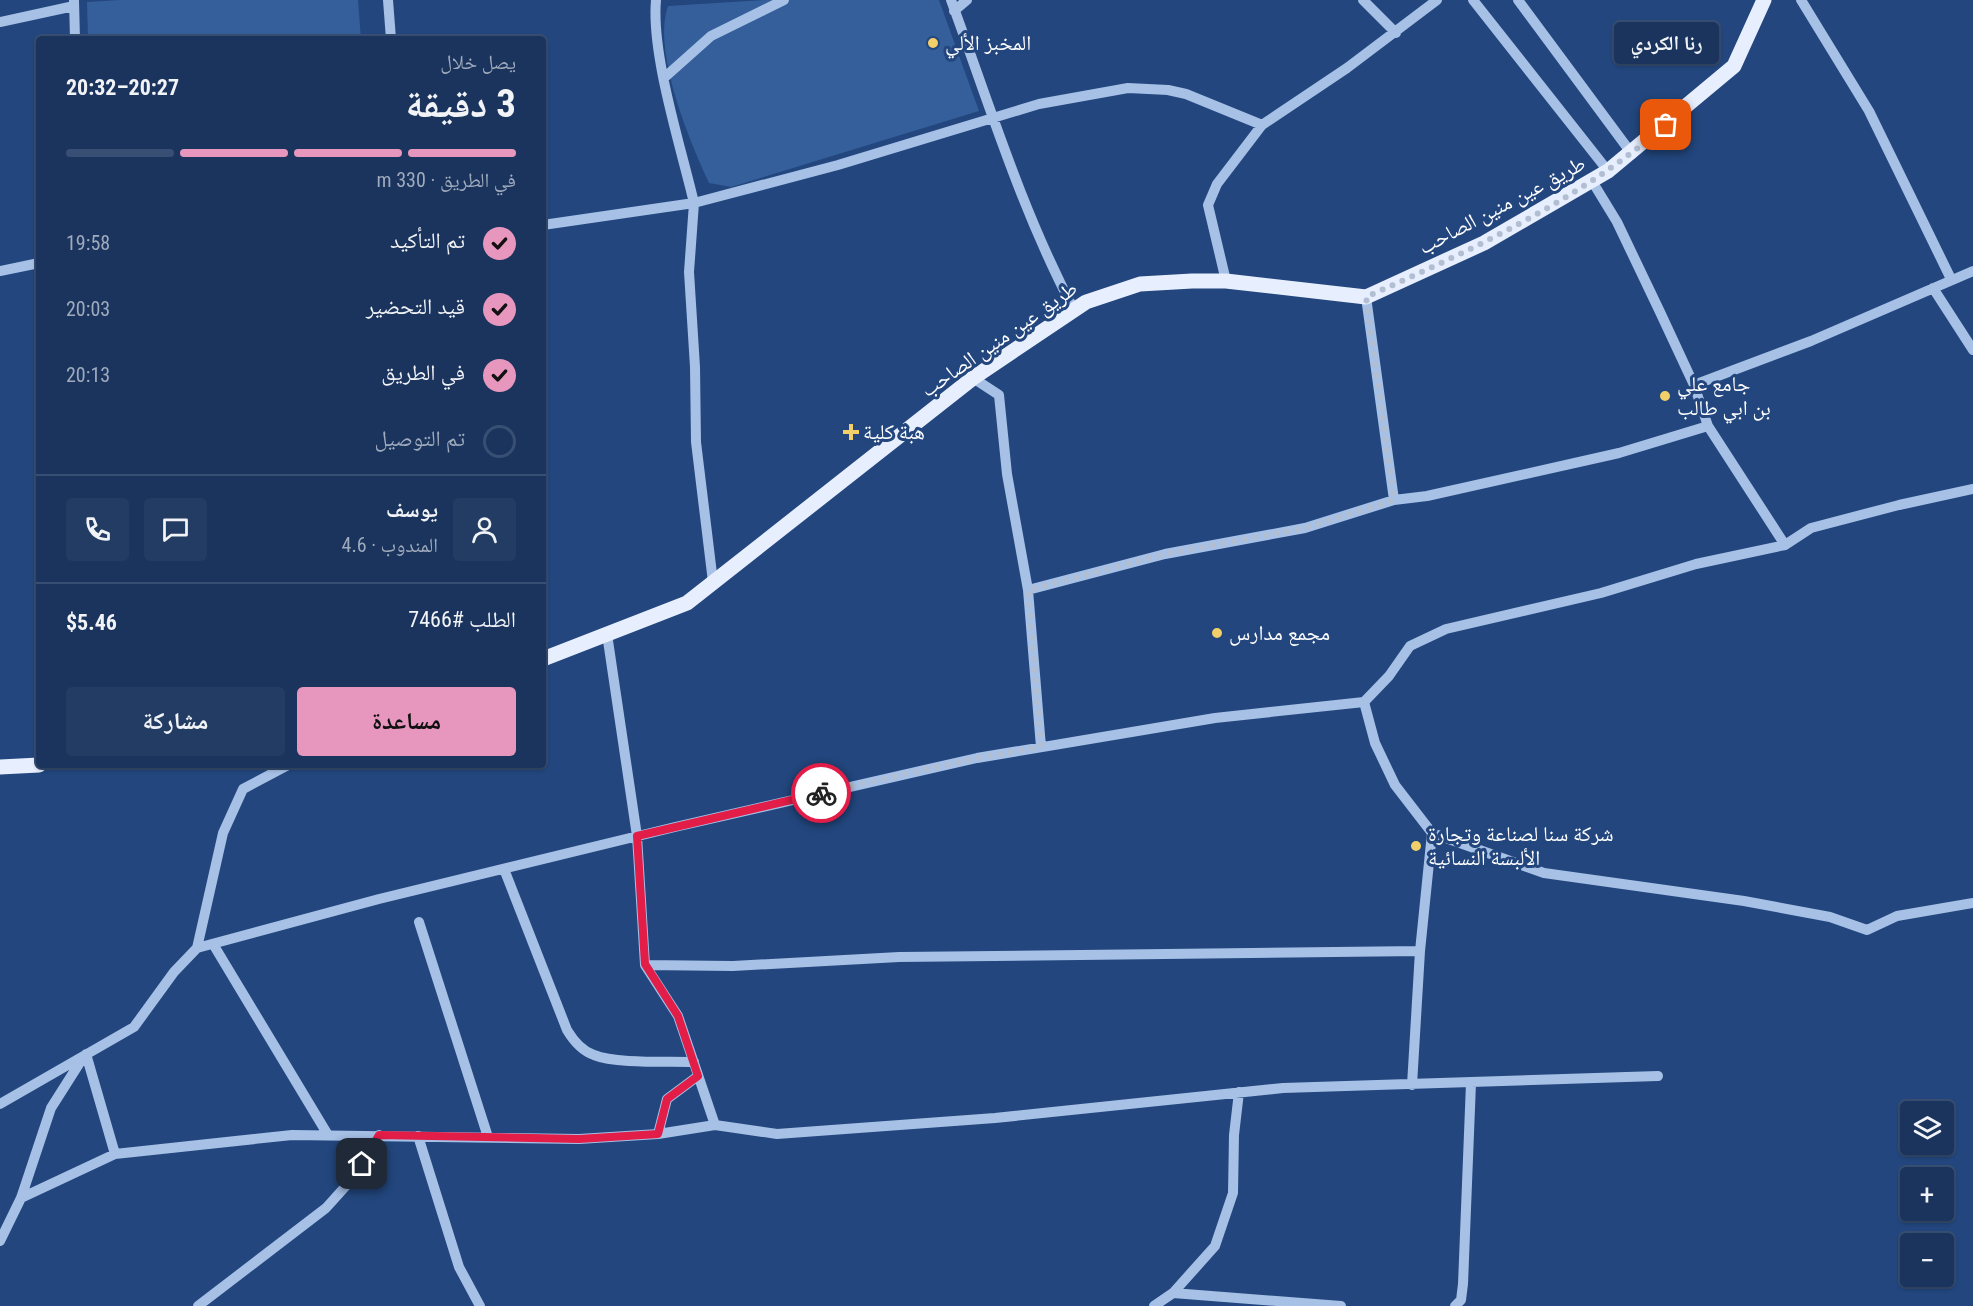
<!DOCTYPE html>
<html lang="ar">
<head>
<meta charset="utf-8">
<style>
	body { margin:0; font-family:"Roboto Condensed","Noto Naskh Arabic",sans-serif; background:#233c64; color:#f1f3f6; direction:rtl; height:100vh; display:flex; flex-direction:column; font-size:22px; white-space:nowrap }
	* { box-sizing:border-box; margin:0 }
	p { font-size:20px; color:#9faabc }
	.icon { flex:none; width:33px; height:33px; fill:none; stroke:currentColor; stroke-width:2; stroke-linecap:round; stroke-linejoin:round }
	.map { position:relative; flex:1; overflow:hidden; direction:ltr }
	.panel { position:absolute; left:36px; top:36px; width:510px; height:732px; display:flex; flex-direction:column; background:#1a345e; border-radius:6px; box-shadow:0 2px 4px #0004,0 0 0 2px #384f73; direction:rtl }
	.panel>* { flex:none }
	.tools { position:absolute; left:1900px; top:1101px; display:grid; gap:12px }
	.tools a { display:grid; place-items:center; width:54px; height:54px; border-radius:6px; background:#1a345e; box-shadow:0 2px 4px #0004,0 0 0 2px #384f73; font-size:30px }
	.pin { position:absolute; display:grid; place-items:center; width:51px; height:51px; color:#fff; margin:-26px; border-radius:12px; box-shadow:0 3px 9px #0006 }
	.courier { position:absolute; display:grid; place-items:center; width:60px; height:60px; margin:-30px; border:4px solid #e11d48; border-radius:50%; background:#fff; color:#222; box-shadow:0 2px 8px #0007 }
	.bubble { position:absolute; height:42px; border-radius:6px; background:#1a345e; box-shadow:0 2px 4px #0004,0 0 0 2px #384f73; font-size:20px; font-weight:700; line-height:42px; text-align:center; direction:rtl }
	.summary em { font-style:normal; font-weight:700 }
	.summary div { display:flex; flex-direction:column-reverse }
	.summary { display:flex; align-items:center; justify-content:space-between; height:102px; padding:0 30px }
	h1 { font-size:39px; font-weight:700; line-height:45px }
	.bar { display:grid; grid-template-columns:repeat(4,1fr); gap:9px 6px; align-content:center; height:72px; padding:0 30px }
	.bar i { height:8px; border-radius:4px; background:#384f73 }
	.bar .on { background:#e797bd }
	.bar p { grid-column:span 4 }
	.line { display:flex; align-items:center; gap:15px; padding:0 30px; border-top:2px solid #384f73 }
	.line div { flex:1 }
	.round { display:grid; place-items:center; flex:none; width:63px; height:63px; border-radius:6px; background:#233c64 }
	ol { padding:0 30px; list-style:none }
	li { display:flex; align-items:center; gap:18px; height:66px }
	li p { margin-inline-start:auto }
	li .icon { padding:6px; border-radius:50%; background:#e797bd; color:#111; stroke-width:4 }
	li:last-child { color:#9faabc }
	li i { width:33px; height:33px; border:3px solid #384f73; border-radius:50% }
	.primary-button { display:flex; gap:12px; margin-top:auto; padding:12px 30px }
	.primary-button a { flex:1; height:69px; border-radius:6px; background:#e797bd; color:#111; font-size:24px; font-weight:700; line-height:69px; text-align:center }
	.primary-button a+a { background:#233c64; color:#f1f3f6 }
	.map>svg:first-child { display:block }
	.green { fill:#355f9a }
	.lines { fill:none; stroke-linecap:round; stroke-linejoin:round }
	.minor { stroke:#a6c0e6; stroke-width:10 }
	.major { stroke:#e7eefd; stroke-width:15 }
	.done { stroke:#b2bed2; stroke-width:6; stroke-dasharray:0 10.8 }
	.route { stroke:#e11d48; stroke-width:8 }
	.poi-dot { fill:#f2cf68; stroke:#22467d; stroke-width:2 }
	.labels { text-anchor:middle; stroke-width:6; stroke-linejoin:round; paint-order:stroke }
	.poi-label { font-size:21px; fill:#fff; stroke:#22467d; text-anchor:start }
	.street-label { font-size:21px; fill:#fff; stroke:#22467d }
</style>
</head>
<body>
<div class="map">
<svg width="1973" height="1306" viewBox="0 0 1973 1306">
	<rect width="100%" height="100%" fill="#22467d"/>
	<!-- green -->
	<path class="green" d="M120,0H358L361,39H88L87,2Z
		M766,0H939L979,111L731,187L709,183C689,140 652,51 668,6Z"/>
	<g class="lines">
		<!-- minor -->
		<path class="minor" d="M74,0L75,39
			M388,0L391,39
			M656,0C651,55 681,147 694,203L838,165L1039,104L1128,88L1168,90L1186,94L1262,125L1347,68L1437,0
			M951,0C990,106 1021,209 1074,310
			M1363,0L1396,33
			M1473,0L1608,171
			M1518,0L1632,154
			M1801,0L1869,111L1951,279
			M954,11L967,0
			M0,22L74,6V0
			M665,77L711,36L784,0
			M1592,181L1617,222L1660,312L1694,385L1708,426L1785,545
			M543,225L694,203L689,272L695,367L696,442L713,582
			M0,271L39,263
			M1226,281L1208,205L1217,184L1262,125
			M1933,288L1973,350
			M1366,297L1394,500
			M973,378L999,395L1007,474L1028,590L1041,747
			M1694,385L1811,341L1973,271
			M1028,590L1165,554L1305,528L1394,500L1427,496L1619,453L1708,426
			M607,634L637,836L645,965
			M1364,702L1389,676L1410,646L1446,629L1601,593L1696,564L1785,545L1811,528L1899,505L1973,489
			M504,869L567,1030C573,1040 582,1051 594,1055C616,1064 669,1061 694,1062
			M419,922L488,1137
			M213,944L328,1135
			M197,948L223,833L243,789L288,765
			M1420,951L1432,833
			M86,1054L115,1154L292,1135L579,1139L658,1134L715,1125
			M1412,1085L1420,951L899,957L733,966L645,965L678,1016L715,1125L777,1134L995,1118L1283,1088L1658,1076
			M0,1104L134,1027L174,972L197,948L379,899L675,827L977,758L1215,718L1364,702L1375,743L1395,785L1432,833L1544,873L1744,901L1830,917L1867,930L1897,916L1973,903
			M658,1134L667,1099L698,1076
			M418,1136L459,1267L480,1306
			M21,1198L115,1154
			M0,1241L21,1198L51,1108L84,1056
			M1173,1293L1341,1306
			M198,1306L326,1208L353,1178L379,1135
			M1154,1306L1173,1293L1215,1246L1233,1193L1234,1135L1239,1092
			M1455,1306L1461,1300L1463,1284L1471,1083"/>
		<!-- major -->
		<path class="major" d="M543,659L687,603L973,378L1086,302L1140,284L1192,281H1226L1366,297L1484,243L1608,171L1734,66L1764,0
			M0,767L39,765"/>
	</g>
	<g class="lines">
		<!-- done -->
		<path class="done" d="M821,793L977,758L1041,747L1028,590L1165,554L1305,528L1394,500L1366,297C1472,250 1578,201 1666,125"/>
		<!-- route -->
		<path class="route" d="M362,1164L379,1135L579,1139L658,1134L667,1099L698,1076L678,1016L645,964L637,836L821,793"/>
	</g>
	<!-- markers -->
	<g class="poi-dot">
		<circle cx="933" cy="43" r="6"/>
		<circle cx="1665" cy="396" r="6"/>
		<path d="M848 423h6v6h6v6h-6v6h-6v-6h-6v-6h6z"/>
		<circle cx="1217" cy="633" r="6"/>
		<circle cx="1416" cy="846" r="6"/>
	</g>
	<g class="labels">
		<!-- poi labels -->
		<g class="poi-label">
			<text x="945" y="50">المخبز الألي</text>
			<text x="1677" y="391">جامع علي<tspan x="1677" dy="24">بن ابي طالب</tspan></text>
			<text x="863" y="439">هبة كلية</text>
			<text x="1229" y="640">مجمع مدارس</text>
			<text x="1428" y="841">شركة سنا لصناعة وتجارة<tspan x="1428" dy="24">الألبسة النسائية</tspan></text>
		</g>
		<!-- street labels -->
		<g class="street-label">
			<text transform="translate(1502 205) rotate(-28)" y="7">طريق عين منين الصاحب</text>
			<text transform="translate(999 339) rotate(-35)" y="7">طريق عين منين الصاحب</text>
		</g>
	</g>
</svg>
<div class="tools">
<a><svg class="icon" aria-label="layers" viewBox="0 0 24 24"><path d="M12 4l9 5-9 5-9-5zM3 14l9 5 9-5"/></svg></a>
<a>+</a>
<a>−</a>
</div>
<div class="pin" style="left:1666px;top:125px;background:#ea580c"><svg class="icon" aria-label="bag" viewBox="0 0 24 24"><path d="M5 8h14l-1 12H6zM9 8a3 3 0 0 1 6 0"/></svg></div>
<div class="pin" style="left:362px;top:1164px;background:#1f2937"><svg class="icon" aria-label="home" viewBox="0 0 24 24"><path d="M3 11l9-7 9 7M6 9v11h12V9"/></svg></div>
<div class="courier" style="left:821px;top:793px"><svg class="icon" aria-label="bike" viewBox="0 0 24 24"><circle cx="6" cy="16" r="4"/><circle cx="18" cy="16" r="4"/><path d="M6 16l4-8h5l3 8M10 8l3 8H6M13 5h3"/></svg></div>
<div class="bubble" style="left:1614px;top:22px;width:105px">رنا الكردي</div>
<section class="panel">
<div class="summary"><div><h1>3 دقيقة</h1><p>يصل خلال</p></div><em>20:27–20:32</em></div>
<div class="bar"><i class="on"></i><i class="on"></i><i class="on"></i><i></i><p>في الطريق · 330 m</p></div>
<ol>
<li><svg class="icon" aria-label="check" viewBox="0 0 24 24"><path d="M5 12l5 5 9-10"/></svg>تم التأكيد<p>19:58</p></li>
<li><svg class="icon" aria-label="check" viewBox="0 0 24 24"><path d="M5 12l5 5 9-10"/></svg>قيد التحضير<p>20:03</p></li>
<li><svg class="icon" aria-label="check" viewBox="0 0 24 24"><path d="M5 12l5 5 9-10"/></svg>في الطريق<p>20:13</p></li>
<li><i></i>تم التوصيل</li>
</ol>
<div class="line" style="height:108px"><a class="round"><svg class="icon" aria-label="person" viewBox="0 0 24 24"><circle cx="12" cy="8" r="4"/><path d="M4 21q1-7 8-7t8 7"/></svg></a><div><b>يوسف</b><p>المندوب · 4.6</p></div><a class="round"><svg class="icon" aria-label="chat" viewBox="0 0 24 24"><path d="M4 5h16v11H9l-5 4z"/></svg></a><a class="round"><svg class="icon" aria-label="phone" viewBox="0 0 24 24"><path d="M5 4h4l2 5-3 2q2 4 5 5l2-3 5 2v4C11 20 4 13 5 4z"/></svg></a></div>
<div class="line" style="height:78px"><div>الطلب #7466</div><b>$5.46</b></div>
<div class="primary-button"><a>مساعدة</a><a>مشاركة</a></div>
</section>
</div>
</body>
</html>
